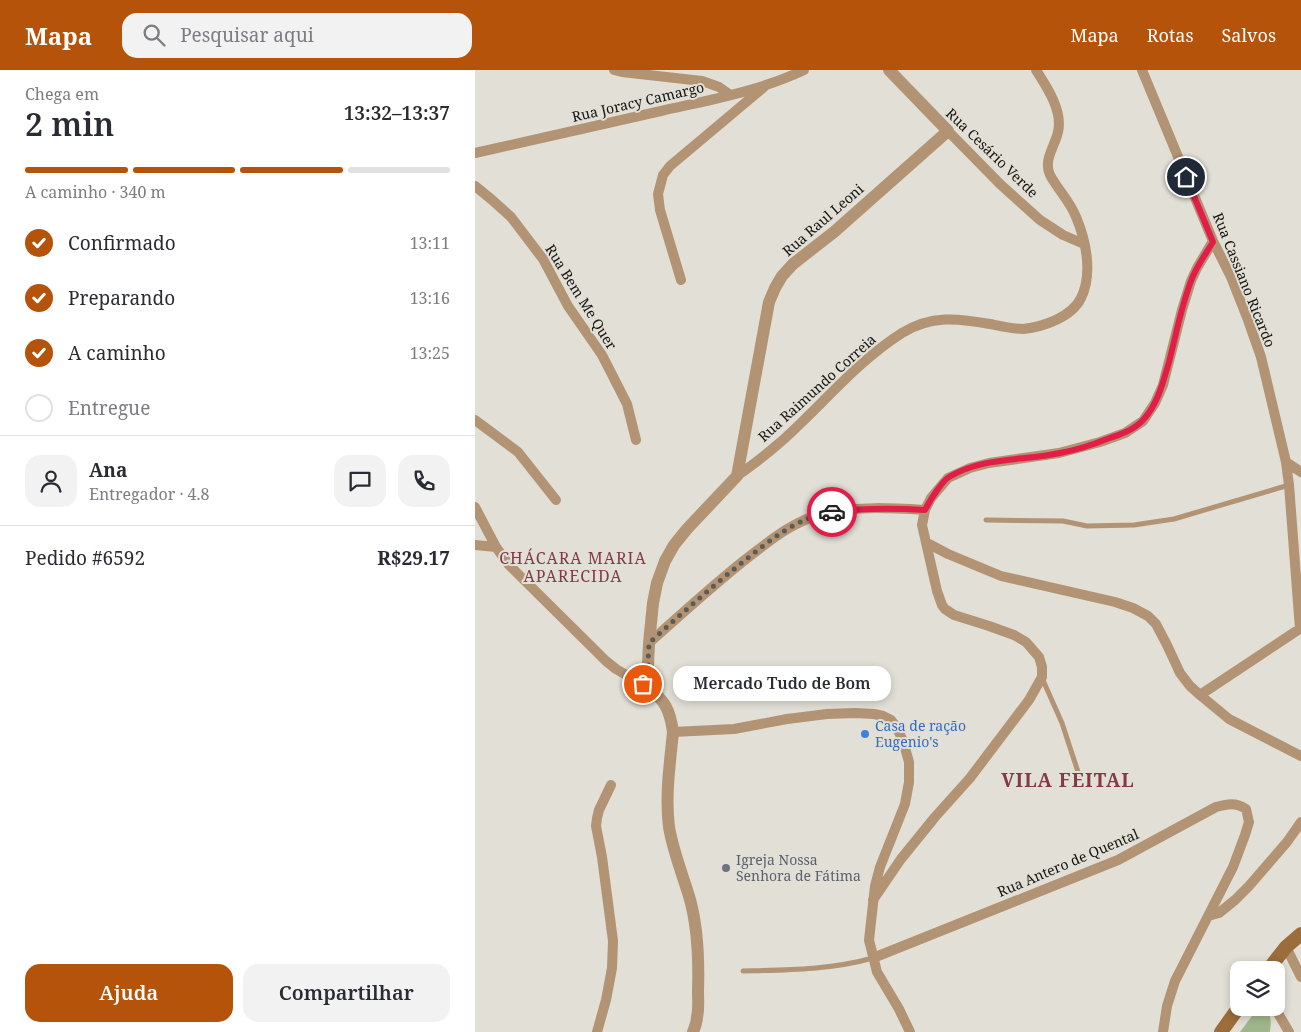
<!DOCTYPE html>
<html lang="pt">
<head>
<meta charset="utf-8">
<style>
	body { margin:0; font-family:"Noto Serif",serif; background:#f2f2f3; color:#2b2b33; height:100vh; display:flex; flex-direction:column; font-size:19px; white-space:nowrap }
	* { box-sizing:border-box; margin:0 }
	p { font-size:16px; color:#7c7c81 }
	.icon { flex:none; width:28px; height:28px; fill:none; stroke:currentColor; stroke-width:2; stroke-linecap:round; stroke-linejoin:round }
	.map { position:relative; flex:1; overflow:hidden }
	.side { display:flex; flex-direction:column; background:#fff; width:475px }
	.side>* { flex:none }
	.controls { position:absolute; left:755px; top:891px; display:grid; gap:10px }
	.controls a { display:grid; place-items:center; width:55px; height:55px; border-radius:10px; background:#fff; box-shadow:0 2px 8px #0003; font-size:25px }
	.pin { position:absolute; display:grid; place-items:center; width:42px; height:42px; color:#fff; margin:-21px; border:2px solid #fff; border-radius:50%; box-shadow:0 1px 5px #0007 }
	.courier { position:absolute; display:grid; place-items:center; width:50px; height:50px; margin:-25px; border:4px solid #e11d48; border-radius:50%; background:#fff; color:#222; box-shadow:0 1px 6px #0007 }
	.bubble { position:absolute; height:35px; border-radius:15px; background:#fff; box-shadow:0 2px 8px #0003; font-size:16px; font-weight:600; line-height:35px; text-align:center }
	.headline em { font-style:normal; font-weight:600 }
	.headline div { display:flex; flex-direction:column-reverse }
	.headline { display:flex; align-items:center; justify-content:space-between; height:85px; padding:0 25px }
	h1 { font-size:32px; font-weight:600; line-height:38px }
	.bar { display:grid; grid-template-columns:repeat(4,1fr); gap:8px 5px; align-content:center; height:60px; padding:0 25px }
	.bar i { height:6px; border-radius:4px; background:#e1e1e2 }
	.bar .on { background:#b45309 }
	.bar p { grid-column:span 4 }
	.line { display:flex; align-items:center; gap:12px; padding:0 25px; border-top:1px solid #e1e1e2 }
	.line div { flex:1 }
	.round { display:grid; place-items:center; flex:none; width:52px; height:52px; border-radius:15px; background:#f2f2f3 }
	ol { padding:0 25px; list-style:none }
	li { display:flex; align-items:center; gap:15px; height:55px }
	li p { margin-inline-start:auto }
	li .icon { padding:5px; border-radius:50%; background:#b45309; color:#fff; stroke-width:4 }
	li:last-child { color:#7c7c81 }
	li i { width:28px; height:28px; border:2px solid #e1e1e2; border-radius:50% }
	.button { display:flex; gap:10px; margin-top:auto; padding:10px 25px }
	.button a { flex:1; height:58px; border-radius:15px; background:#b45309; color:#fff; font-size:20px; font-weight:600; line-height:58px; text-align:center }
	.button a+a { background:#f2f2f3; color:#2b2b33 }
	header { display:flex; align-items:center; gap:30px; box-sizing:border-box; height:70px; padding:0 25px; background:#b45309; color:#fff }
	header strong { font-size:24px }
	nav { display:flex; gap:28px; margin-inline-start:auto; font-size:18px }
	.search { width:350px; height:45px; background:#f2f2f3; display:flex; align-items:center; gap:12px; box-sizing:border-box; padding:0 18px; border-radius:15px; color:#7c7c81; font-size:19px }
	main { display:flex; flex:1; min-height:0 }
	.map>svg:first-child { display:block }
	.green { fill:#9fb68a }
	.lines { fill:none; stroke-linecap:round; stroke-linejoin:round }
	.service { stroke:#b29373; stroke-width:5 }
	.minor { stroke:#b29373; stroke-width:10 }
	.tertiary { stroke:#b29373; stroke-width:12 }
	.secondary { stroke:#9a6d3b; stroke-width:14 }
	.done { stroke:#5c5b56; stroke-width:5; stroke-dasharray:0 9 }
	.route { stroke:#e11d48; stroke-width:6 }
	.shop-dot { fill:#3f7fe0; stroke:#e1dfd6; stroke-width:2 }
	.worship-dot { fill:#6b7280; stroke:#e1dfd6; stroke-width:2 }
	.labels { text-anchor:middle; stroke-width:4; stroke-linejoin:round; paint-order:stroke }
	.street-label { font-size:14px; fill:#151411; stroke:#e1dfd6 }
	.shop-label { font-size:14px; fill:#366cbe; stroke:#e1dfd6; text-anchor:start }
	.worship-label { font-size:14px; fill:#5b616d; stroke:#e1dfd6; text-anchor:start }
	.quarter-label { font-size:16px; letter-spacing:1px; fill:#823a47; stroke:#e1dfd6 }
	.district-label { font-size:19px; font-weight:bold; letter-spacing:1px; fill:#823a47; stroke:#e1dfd6 }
</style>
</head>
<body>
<header>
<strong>Mapa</strong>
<div class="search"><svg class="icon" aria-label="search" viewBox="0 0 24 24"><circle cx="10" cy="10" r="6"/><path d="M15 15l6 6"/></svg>Pesquisar aqui</div>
<nav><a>Mapa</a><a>Rotas</a><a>Salvos</a></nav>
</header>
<main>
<section class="side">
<div class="headline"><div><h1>2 min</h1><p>Chega em</p></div><em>13:32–13:37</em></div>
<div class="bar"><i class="on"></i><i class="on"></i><i class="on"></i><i></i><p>A caminho · 340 m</p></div>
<ol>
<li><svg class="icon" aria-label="check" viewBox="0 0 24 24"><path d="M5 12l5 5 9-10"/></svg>Confirmado<p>13:11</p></li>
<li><svg class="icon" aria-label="check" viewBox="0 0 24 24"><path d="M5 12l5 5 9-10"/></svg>Preparando<p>13:16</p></li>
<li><svg class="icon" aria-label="check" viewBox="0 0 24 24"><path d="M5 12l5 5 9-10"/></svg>A caminho<p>13:25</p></li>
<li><i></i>Entregue</li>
</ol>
<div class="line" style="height:90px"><a class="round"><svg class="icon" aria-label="person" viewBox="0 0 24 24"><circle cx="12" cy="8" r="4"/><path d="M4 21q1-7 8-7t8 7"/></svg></a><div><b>Ana</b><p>Entregador · 4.8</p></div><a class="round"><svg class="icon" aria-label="chat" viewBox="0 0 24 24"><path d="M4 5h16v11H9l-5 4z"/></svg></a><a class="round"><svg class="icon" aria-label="phone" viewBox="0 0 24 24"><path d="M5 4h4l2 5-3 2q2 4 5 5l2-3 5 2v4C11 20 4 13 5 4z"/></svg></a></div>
<div class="line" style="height:65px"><div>Pedido #6592</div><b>R$29.17</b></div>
<div class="button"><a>Ajuda</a><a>Compartilhar</a></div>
</section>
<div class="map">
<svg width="826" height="962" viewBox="0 0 826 962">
	<rect width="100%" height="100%" fill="#e1dfd6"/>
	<!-- green -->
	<path class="green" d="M783,938H790C797,945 796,953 795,962H765Z"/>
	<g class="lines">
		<!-- service -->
		<path class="service" d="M511,450L588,451L612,456L659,455L699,449L814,415
			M567,608L587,653L605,708
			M268,901C312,900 355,900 398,888"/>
		<!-- minor -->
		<path class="minor" d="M139,0L147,2L227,11L244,17L254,24
			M667,0L738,171L756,207L773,250L786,287L811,392L814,415L825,559
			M473,61L525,114L565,150L588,165L609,174
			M0,83C62,69 124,55 186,41C234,30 285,21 329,0
			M0,116L16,129L36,147L68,189L93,236L127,285L152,334L161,370
			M206,210L185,140L183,124L188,105L195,96L289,17
			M0,350L43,382L81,430
			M811,392L826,402
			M262,406C285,390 306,373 326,353C358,322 389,287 427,263C456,245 483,248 515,254C525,256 538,259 548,259C568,257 597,247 606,228C618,204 611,170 601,147C595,131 583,120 575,105C568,90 580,76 583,62C588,41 572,17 561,0
			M0,437L21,477L34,495L131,591L141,599L172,617
			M452,473L473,484L526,506L640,532L658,538L673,546L681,554L692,575L705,603L715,616L725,625L754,649L826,686
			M0,475L21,477
			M174,573C204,546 235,518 266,493C292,473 318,450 351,443C383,436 417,438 450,440
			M725,625L826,558
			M198,662L259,659L312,649L352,644L380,643L399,644L408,646L416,650L422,658L428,671L434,692V712L430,734L405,797L400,816L394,870L402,902L424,939L435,962
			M398,830L426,789L460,747L495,708L554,630L567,607V597L564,587L551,572L539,565L514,556L479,545L470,539L467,535L462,521L447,455L450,440L456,428L473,408L495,398L514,393L584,383L625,372L650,363L668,351L680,333L688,315L707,240L716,211L722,198L738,171
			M733,846L744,843L760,830L774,816L812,772L826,752
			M811,877L826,907
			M398,888L643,790L741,737C752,734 761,732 771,739L774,752L770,765L758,797L700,911L692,936L688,962
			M800,938L814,962
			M122,962L131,930L137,898L138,871L127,787L121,756L122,748L124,740L136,715"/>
		<!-- tertiary -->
		<path class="tertiary" d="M218,962C220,957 222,952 222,947C224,939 223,929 223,921C224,890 223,856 214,826C207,803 198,781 194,757C190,726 195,693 198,662C195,640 190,630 172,617L174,573L178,533L182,513L190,491L199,475L212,459L262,406L294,232L300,218L307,206L318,194L359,162L473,61L414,0"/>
		<!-- secondary -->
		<path class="secondary" d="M793,900L811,877L826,864
			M746,962L764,937"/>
	</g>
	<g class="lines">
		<!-- done -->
		<path class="done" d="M168,614L172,617L174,573C204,546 233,520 264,495C292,473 321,447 357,442"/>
		<!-- route -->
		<path class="route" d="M357,442C388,438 419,438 450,440C454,432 467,411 474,407C507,387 548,391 585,383C601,380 617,375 632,369C644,365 659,360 668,350C683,334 688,312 694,292C701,265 706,237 716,211C721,197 730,185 738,172L711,107"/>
	</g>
	<!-- markers -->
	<circle class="shop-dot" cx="390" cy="664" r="5"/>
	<circle class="worship-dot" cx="251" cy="798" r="5"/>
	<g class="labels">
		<!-- street labels -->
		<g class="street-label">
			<text transform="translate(163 32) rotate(-13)" y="5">Rua Joracy Camargo</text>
			<text transform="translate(517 83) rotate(44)" y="5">Rua Cesário Verde</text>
			<text transform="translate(348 150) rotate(-41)" y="5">Rua Raul Leoni</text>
			<text transform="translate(769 210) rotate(68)" y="5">Rua Cassiano Ricardo</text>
			<text transform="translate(106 227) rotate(58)" y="5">Rua Bem Me Quer</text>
			<text transform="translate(342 318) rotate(-42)" y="5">Rua Raimundo Correia</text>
			<text transform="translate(593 793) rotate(-23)" y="5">Rua Antero de Quental</text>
		</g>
		<!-- shop labels -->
		<g class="shop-label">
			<text x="400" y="661">Casa de ração<tspan x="400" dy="16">Eugenio's</tspan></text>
		</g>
		<!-- worship labels -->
		<g class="worship-label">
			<text x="261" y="795">Igreja Nossa<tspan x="261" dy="16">Senhora de Fátima</tspan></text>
		</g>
		<!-- quarter labels -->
		<g class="quarter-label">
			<text x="98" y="494">CHÁCARA MARIA<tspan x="98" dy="18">APARECIDA</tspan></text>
		</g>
		<!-- district labels -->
		<g class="district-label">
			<text x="593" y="717">VILA FEITAL</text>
		</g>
	</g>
</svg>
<div class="controls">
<a><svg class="icon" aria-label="layers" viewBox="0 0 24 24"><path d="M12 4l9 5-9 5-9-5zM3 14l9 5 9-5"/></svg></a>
</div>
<div class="pin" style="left:168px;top:614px;background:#ea580c"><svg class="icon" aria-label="bag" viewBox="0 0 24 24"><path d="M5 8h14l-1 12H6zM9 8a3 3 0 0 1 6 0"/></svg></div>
<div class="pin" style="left:711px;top:107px;background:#1f2937"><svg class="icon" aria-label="home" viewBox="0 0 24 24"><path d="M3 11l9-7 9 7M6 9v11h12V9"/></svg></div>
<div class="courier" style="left:357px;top:442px"><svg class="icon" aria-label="car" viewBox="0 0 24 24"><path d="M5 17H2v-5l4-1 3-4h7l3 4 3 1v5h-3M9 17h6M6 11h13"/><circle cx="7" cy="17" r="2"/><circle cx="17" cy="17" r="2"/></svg></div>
<div class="bubble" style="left:198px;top:596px;width:218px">Mercado Tudo de Bom</div>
</div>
</main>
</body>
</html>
